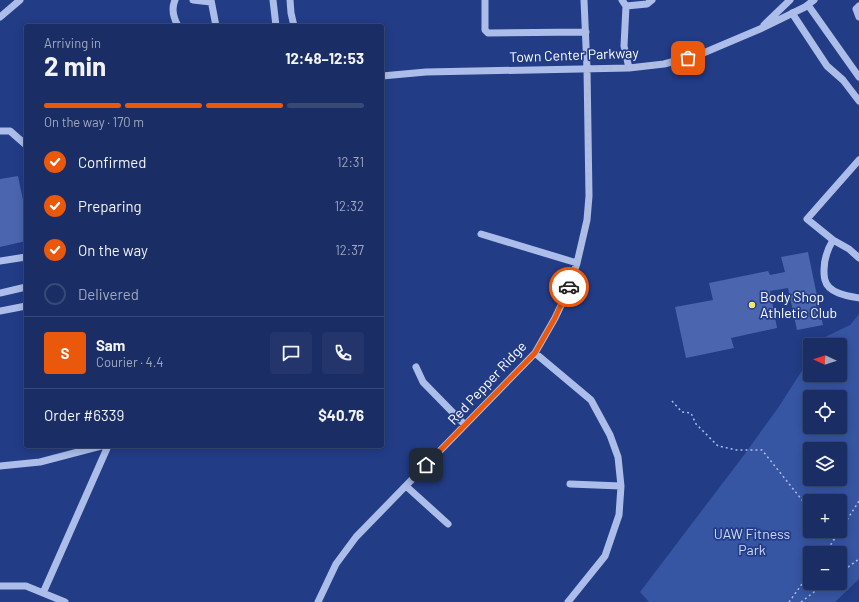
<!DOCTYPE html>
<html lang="en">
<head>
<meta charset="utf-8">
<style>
	body { margin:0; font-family:Barlow,sans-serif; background:#23356a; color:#f1f3f6; height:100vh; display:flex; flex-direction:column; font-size:15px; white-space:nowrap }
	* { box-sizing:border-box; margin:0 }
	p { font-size:13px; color:#9fa8bf }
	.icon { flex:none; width:22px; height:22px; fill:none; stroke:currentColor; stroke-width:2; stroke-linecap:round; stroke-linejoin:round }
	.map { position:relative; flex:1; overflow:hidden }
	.side { position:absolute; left:24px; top:24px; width:360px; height:424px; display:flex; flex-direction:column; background:#1a2d64; border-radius:4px; box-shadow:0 2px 10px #0003,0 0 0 1px #384978 }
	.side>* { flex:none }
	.needle { width:26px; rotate:274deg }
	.buttons { position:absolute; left:803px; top:338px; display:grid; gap:8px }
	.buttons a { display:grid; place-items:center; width:44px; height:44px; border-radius:4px; background:#1a2d64; box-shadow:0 2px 10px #0003,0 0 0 1px #384978; font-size:20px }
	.pin { position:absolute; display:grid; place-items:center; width:34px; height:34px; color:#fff; margin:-17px; border-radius:8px; box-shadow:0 2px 6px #0006 }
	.courier { position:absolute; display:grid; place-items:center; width:40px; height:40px; margin:-20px; border:3px solid #ea580c; border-radius:50%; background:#fff; color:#222; box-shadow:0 1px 5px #0007 }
	.overview em { font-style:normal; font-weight:700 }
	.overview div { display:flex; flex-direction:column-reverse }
	.overview { display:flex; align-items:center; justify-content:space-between; height:68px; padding:0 20px }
	h1 { font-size:26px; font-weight:700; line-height:30px }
	.bar { display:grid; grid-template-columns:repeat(4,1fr); gap:6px 4px; align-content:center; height:48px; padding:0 20px }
	.bar i { height:5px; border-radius:3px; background:#384978 }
	.bar .current { background:#ea580c }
	.bar p { grid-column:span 4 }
	.line { display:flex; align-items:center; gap:10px; padding:0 20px; border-top:1px solid #384978 }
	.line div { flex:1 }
	.round { display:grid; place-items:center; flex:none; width:42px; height:42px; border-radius:4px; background:#23356a }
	ol { padding:0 20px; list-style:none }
	li { display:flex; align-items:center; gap:12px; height:44px }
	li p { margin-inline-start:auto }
	li .icon { padding:4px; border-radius:50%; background:#ea580c; color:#fff; stroke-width:4 }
	li:last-child { color:#9fa8bf }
	li i { width:22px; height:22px; border:2px solid #384978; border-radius:50% }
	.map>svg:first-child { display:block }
	.green { fill:#3655a3; fill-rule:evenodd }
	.building { fill:#4b66ae }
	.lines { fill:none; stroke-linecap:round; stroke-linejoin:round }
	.path { stroke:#acbde9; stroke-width:1.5; stroke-dasharray:2 3; stroke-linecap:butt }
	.minor { stroke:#acbde9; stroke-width:7 }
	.done { stroke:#b2bbd5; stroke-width:4; stroke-dasharray:0 7.2 }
	.route { stroke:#ea580c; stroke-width:5 }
	.poi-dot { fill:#f5e66f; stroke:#223c86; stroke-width:1.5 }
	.labels { text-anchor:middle; stroke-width:3.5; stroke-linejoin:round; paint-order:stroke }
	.street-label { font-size:14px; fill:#fff; stroke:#223c86 }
	.poi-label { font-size:14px; fill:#fff; stroke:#223c86; text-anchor:start }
	.park-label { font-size:14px; fill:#d1dbf7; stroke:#223c86 }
</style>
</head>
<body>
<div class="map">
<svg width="859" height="602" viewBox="0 0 859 602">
	<rect width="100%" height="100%" fill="#223c86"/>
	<!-- green -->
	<path class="green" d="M859,314V579L835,602H649L640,592L744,455L778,408L810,358V375H840V345H818L823,338L850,325ZM810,397H840V427H810ZM810,449H840V479H810ZM810,501H840V531H810ZM810,553H840V583H810Z"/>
	<!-- building -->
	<path class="building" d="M18,176L26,214V241L0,247V179Z
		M808,252L823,325L797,330L788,288L770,291L777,328L731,338L734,348L686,358L675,307L713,300L709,283L768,271L770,275L785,272L781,257Z"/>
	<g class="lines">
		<!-- path -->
		<path class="path" d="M672,401L682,412L691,413L696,424L718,446L737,450H762L810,510
			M827,531L834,540
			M825,553L838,534L859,501
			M840,573L859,559
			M789,602L810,573
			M801,602L826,583"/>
		<!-- minor -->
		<path class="minor" d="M175,0C171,9 173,17 178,26
			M193,0L211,2
			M211,0L216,26
			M273,0L276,26
			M290,0L291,13L294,26
			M485,0V30L488,33L586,32
			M622,0L626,6L624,46L629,68
			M808,5L859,77
			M626,6L647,4L652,0
			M859,6L856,9L859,17
			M792,13L827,66L843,80L859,101
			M0,17L20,0
			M764,25L790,0
			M382,76L426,72L629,68L664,64L701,54L760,29L805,7L814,0
			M0,131H10L26,145
			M859,160L807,219L833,240C827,250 824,259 824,270C824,273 824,277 825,280C828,293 847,296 859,298
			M481,234L577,263
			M833,240L849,249L859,258
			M0,261L26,257
			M0,293L26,287
			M0,311L26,306
			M535,353L591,400L610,435L618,457L621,486L619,515L605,556L568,602
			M416,367L423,382L465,425
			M0,466L40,462L101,446
			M570,484L621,486
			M406,486L448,524
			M0,586H26L65,602
			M43,593L108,446
			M318,602L336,564L356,537L535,353L555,318L566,295L577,263L587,220L589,196L587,69L584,0"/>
	</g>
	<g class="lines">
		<!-- done -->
		<path class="done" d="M569,287L577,262L587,220L589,196L587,69C622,68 655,66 688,58"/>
		<!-- route -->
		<path class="route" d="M426,465L535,353L555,318L569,287"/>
	</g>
	<!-- markers -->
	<circle class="poi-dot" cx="752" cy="305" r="4"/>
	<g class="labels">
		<!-- street labels -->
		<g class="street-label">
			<text transform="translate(574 55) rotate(-2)" y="5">Town Center Parkway</text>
			<text transform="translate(487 383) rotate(-47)" y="5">Red Pepper Ridge</text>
		</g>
		<!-- poi labels -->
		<g class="poi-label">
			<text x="760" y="302">Body Shop<tspan x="760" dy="16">Athletic Club</tspan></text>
		</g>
		<!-- park labels -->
		<g class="park-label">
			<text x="752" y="539">UAW Fitness<tspan x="752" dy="16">Park</tspan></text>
		</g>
	</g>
</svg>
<div class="buttons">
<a><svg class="needle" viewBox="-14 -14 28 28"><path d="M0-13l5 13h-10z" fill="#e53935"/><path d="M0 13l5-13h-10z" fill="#9fa8bf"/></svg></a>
<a><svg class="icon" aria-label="locate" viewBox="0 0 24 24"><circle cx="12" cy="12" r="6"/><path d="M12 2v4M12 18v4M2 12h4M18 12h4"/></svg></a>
<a><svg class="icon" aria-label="layers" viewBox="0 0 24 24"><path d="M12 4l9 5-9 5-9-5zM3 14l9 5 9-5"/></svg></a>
<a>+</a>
<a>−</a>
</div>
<div class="pin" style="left:688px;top:58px;background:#ea580c"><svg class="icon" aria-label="bag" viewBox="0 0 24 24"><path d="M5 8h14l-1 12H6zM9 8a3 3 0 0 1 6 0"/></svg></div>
<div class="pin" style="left:426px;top:465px;background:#1f2937"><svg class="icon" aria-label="home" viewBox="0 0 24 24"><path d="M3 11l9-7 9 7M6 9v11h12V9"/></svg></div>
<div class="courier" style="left:569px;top:287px"><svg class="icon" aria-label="car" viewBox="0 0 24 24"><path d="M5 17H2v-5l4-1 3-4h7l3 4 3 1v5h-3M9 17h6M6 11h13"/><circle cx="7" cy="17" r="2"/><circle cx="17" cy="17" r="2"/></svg></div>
<section class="side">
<div class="overview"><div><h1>2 min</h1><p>Arriving in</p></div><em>12:48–12:53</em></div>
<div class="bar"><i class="current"></i><i class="current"></i><i class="current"></i><i></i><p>On the way · 170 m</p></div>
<ol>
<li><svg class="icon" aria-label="check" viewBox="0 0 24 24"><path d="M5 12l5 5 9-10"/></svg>Confirmed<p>12:31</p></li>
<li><svg class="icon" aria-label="check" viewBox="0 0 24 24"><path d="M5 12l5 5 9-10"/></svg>Preparing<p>12:32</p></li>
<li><svg class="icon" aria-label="check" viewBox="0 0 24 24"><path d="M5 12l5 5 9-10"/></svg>On the way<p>12:37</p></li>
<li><i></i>Delivered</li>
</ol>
<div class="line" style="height:72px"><b class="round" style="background:#ea580c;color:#fff">S</b><div><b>Sam</b><p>Courier · 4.4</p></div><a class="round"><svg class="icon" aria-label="chat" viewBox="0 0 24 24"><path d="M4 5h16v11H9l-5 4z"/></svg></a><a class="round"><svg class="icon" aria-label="phone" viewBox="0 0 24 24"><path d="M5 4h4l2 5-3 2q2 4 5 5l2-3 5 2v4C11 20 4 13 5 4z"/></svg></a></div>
<div class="line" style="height:52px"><div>Order #6339</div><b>$40.76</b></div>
</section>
</div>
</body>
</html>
